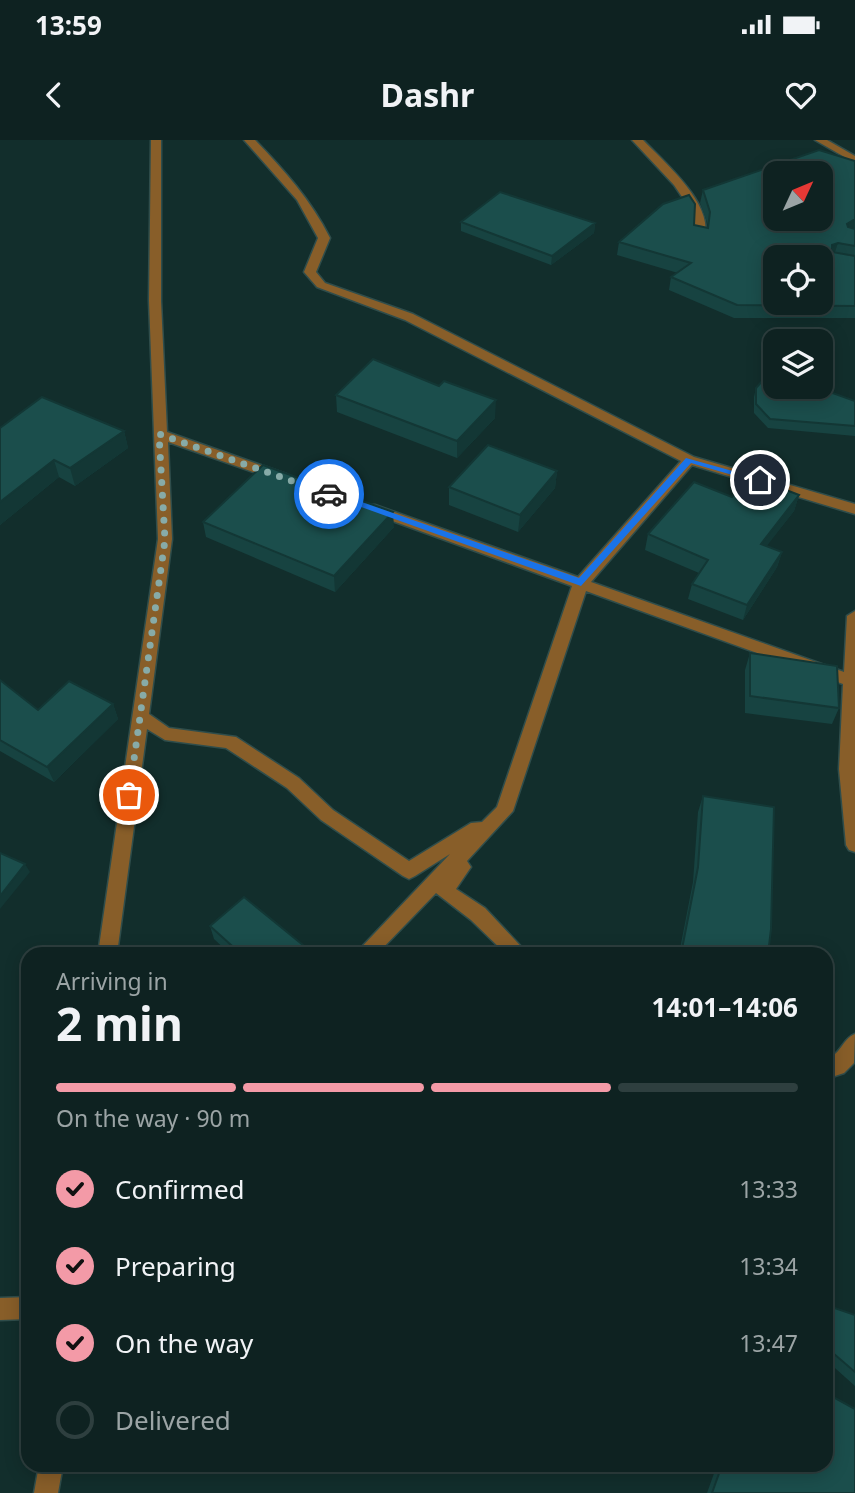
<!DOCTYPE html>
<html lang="en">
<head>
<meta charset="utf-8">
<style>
	body { margin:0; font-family:"Noto Sans",sans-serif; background:#172a2a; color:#f1f3f6; height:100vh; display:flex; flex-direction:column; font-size:26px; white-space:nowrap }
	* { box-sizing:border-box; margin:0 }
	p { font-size:23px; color:#9ba4a5 }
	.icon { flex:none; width:38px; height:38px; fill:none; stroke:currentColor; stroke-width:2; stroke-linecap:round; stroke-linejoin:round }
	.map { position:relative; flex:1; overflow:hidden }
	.sheet { position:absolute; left:21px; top:807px; width:812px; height:525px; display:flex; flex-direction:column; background:#0e2221; border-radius:21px; box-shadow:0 4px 18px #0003,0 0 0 2px #2e3f3f }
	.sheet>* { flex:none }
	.needle { width:46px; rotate:46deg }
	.tools { position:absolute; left:763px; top:21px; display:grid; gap:14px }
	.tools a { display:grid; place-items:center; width:70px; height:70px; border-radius:14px; background:#0e2221; box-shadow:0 4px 18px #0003,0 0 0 2px #2e3f3f; font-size:35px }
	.pin { position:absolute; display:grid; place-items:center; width:60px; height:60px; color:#fff; margin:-30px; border:4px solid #fff; border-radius:50%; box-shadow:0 2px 7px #0007 }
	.courier { position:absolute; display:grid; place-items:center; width:70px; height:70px; margin:-35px; border:5px solid #1a73e8; border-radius:50%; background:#fff; color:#222; box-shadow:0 2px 9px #0007 }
	.headline em { font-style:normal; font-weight:700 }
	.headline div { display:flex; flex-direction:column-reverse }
	.headline { display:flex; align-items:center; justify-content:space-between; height:119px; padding:0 35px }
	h1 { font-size:46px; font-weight:700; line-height:52px }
	.bar { display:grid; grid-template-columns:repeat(4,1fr); gap:10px 7px; align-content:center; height:84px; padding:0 35px }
	.bar i { height:9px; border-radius:5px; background:#2e3f3f }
	.bar .active { background:#f39aa7 }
	.bar p { grid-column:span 4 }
	ol { padding:0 35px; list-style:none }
	li { display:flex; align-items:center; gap:21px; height:77px }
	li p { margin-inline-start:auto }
	li .icon { padding:7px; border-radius:50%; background:#f39aa7; color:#111; stroke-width:4 }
	li:last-child { color:#9ba4a5 }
	li i { width:38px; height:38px; border:4px solid #2e3f3f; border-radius:50% }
	.status { display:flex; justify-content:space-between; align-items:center; height:49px; padding:0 35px; background:#0e2221; direction:ltr }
	.status svg { height:19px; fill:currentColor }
	header { display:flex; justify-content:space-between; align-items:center; height:91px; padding:0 35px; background:#0e2221; font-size:32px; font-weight:700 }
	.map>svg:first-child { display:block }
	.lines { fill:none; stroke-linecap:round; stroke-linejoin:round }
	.minor-casing { stroke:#2f4d4b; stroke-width:3 }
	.minor { fill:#885e29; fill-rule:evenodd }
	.wall { fill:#174341 }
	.shaded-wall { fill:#133735 }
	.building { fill:#1b4e4c; stroke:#133735; stroke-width:2; fill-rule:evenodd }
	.route { fill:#1a73e8 }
	.done { stroke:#87aba8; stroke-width:7; stroke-dasharray:0 12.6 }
</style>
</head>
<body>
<div class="status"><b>13:59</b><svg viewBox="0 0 49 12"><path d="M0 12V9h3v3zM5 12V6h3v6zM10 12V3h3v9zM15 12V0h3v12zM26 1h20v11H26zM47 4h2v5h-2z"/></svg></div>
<header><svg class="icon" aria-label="back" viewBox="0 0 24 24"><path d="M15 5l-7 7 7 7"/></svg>Dashr<svg class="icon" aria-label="heart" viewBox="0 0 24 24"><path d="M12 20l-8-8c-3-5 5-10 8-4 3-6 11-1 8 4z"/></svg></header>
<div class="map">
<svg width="855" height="1353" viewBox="0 0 855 1353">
	<rect width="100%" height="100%" fill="#122e2c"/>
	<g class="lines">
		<!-- minor casing -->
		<g class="minor-casing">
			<path id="minor" d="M151,0H161V161L167,292L286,334L288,337L281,341L276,340L168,302L172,399L149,574L169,588L236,597L299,638L333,670L409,721L471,683L482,682L497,667L572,446L365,371V365H375L578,437L681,321L405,180L317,147L304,132L318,98L297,60L244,0H255C284,30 311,60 330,98L316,132L325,143L413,174L694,317L855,364V374L692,325L591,442L844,532L847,476L855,471V712L849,710L846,705L839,629L843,544L586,451L513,671L467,721L471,727L456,749L485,768L528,814H506L471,780L436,753L377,814H355L450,714L415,736L409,739L403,736L321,680L287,648L226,608L165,600L147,589L117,814H98L158,399L149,161Z
				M632,0H643C664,22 715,65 704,98L694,96L695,76L674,45Z
				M815,0H827L855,16V23Z
				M855,894L854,923L844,933L826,939V919C841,915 842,899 855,894Z
				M28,1157V1179L0,1180V1158Z
				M39,1325H63L58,1353H34Z"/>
		</g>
		<!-- minor -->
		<use href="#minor" class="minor"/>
	</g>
	<!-- wall -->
	<path class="wall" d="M855,21V178H734L669,150L671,137L678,133L617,115L619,102L694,85L707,88L708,85L700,63L703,50Z
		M461,82L595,83L594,93L551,125L461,91Z
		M439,246L495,278L457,318L337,272L336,255Z
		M756,248L855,261V296L768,288L754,273V257Z
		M0,288L124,291L128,308L75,346L59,337L0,385Z
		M557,331L555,348L518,392L449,365V347Z
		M799,355L794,371L766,406L782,412L777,427L743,480L688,459L692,444L699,433L645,410L648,394L732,357Z
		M203,382L394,387L335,452L206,397Z
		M750,513L839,568L832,584L745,573V530Z
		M0,540L38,570L113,564L118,579L54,642L0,611Z
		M703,656L768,814H679L693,742L698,672Z
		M210,786L314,814H230L214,799Z
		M826,1165L855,1175V1246L826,1220Z
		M717,1325H826L855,1353H707Z"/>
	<!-- shaded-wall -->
	<path class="shaded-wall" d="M855,79V90L844,96L847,84Z
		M595,83L594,93L551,125L552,116Z
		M838,103L834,115L828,117L832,105Z
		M496,260L495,278L457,318V301Z
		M124,291L128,308L75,346L70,328Z
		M54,320L59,337L0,385V362Z
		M557,331L555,348L518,392L520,375Z
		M799,355L794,371L756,420L761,404Z
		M393,372L394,387L335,452L334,436Z
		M782,412L777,427L743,480L747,465Z
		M113,564L118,579L54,642L47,627Z
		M25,724L30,732L0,769V756Z"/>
	<!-- building -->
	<path class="building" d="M819,10L855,21V79L847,84L848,87L855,89V106L838,103L832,105V112L855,116V166L737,165L671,137L691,123L619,102L663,64L689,55L695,64L694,85L708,88L710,72L703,50ZM775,33H821V79H775ZM775,117H821V163H775Z
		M500,52L595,83L552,116L461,82Z
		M373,219L439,246L444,241L496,260L457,301L336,255Z
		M771,231L775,232V247H816L855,261V286L770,279L756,264V248Z
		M42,257L124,291L70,328L54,320L0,362V288Z
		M488,305L557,331L520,375L449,347Z
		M263,325L393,372L334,436L203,382Z
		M750,336L799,355L761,404L782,412L747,465L692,444L708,420L648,394L694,342L732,357Z
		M750,513L837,526L839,568L750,556Z
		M0,540L38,570L69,541L113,564L47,627L0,600Z
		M703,656L774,667L771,789L768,814H681L698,727Z
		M0,713L25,724L0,756Z
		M244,757L314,814H241L210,786Z
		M826,1165L855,1175V1232L826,1207Z
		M826,1253L855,1269V1353H712L722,1325H826Z"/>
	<!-- route -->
	<path class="route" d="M686,318L765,340L760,343L691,323L581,446L325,354L333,352L579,438Z"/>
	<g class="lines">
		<!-- done -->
		<path class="done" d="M129,655L165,400L159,294L329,354"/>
	</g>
</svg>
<div class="tools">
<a><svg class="needle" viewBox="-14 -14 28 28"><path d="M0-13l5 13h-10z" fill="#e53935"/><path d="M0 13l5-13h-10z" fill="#9ba4a5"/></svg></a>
<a><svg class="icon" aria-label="locate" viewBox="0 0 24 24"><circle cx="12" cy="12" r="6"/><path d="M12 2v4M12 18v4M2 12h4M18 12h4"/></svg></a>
<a><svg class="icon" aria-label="layers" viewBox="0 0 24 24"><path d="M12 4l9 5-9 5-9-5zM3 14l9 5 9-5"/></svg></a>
</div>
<div class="pin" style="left:129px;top:655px;background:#ea580c"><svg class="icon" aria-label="bag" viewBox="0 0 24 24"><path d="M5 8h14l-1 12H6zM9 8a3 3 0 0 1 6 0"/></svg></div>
<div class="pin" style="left:760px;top:340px;background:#1f2937"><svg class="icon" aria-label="home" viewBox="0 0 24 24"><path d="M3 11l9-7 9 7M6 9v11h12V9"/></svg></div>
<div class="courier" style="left:329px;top:354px"><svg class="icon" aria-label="car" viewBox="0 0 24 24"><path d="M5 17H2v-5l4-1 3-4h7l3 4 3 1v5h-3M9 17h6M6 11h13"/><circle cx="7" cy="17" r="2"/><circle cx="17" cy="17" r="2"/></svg></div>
<section class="sheet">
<div class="headline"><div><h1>2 min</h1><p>Arriving in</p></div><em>14:01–14:06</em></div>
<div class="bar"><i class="active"></i><i class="active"></i><i class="active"></i><i></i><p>On the way · 90 m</p></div>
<ol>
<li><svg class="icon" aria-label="check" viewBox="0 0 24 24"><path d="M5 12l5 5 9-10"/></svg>Confirmed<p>13:33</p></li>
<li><svg class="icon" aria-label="check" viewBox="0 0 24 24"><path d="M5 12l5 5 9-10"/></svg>Preparing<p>13:34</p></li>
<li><svg class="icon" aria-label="check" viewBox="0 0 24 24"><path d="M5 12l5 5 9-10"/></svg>On the way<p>13:47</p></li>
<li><i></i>Delivered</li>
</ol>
</section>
</div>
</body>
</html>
